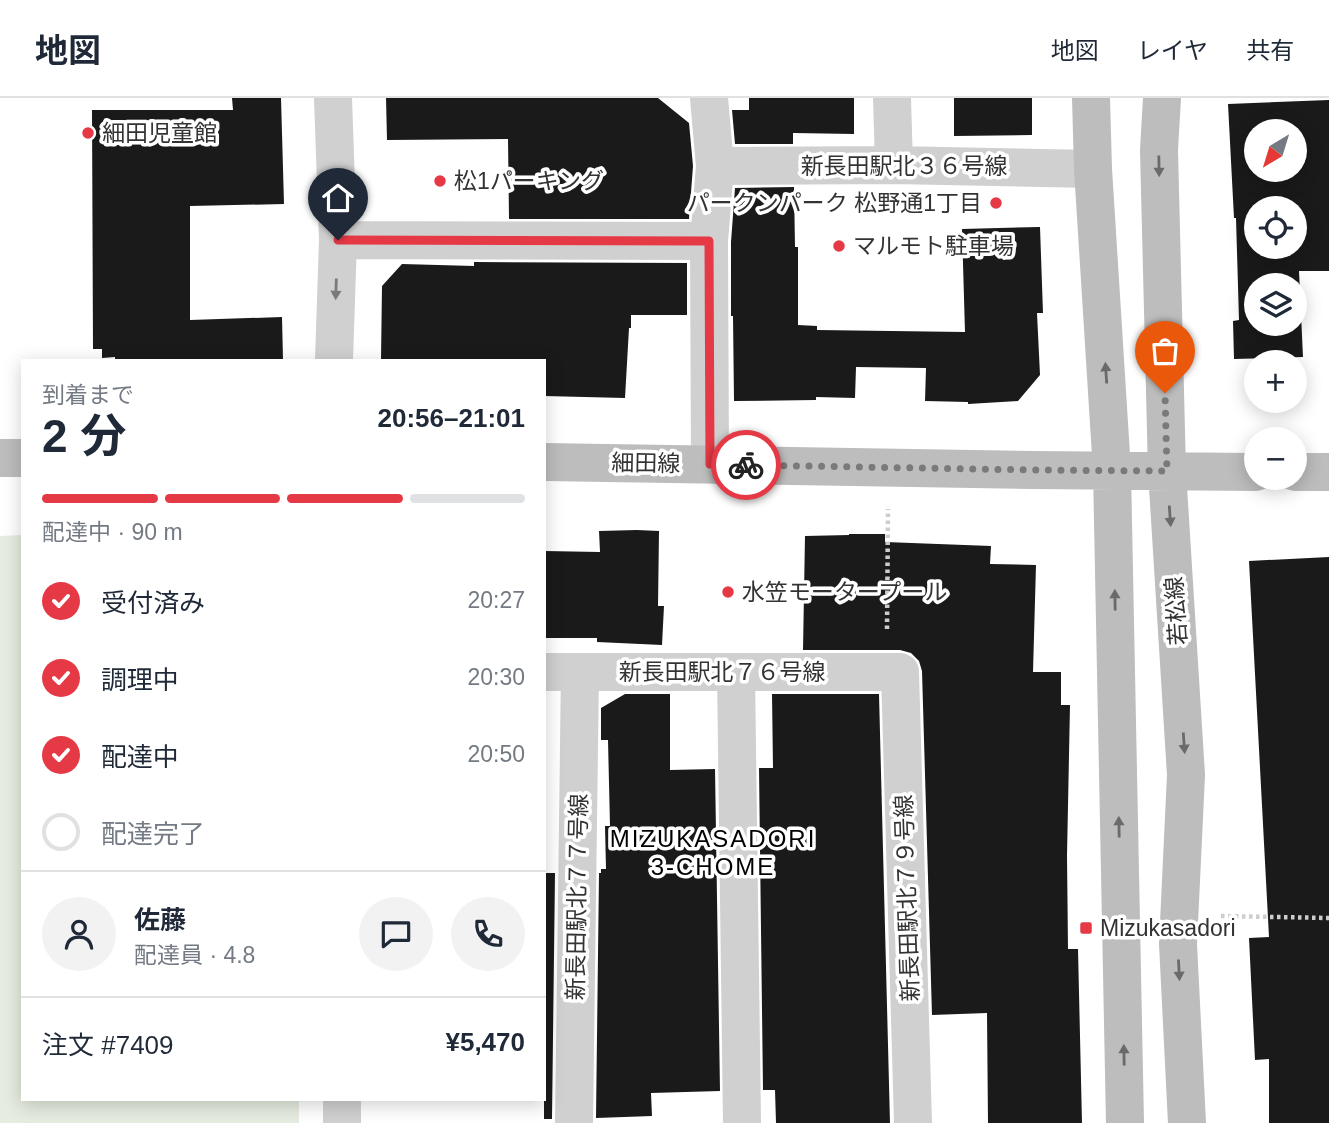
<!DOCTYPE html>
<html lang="ja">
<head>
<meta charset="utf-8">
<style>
	body { margin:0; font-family:Arial,"Noto Sans JP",sans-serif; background:#f2f2f3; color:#1f2937; height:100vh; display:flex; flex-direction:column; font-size:26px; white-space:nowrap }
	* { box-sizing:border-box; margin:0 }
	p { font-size:23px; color:#747a83 }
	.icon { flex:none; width:38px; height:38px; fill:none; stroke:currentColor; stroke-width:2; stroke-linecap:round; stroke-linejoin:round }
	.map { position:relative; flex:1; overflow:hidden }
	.panel { position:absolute; left:21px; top:261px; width:525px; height:742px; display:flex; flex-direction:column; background:#fff; border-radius:0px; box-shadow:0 4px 18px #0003 }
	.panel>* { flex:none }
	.needle { width:46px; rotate:218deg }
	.controls { position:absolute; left:1244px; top:21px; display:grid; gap:14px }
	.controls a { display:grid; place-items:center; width:63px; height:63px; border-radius:50%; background:#fff; box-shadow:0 4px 18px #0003; font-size:35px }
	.pin { position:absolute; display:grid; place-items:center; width:60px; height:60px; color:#fff; margin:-72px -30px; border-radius:50% 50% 50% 0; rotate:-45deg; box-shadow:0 0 7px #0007 }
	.pin .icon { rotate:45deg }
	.courier { position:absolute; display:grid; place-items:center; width:70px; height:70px; margin:-35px; border:5px solid #e63946; border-radius:50%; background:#fff; color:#222; box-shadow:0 2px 9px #0007 }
	.overview em { font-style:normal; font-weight:700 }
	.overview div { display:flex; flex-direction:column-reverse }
	.overview { display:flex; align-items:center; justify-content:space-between; height:119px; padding:0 21px }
	h1 { font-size:46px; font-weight:700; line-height:52px }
	.bar { display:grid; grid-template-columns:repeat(4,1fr); gap:10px 7px; align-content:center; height:84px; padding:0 21px }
	.bar i { height:9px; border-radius:5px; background:#e0e1e3 }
	.bar .active { background:#e63946 }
	.bar p { grid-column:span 4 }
	.line { display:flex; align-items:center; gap:18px; padding:0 21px; border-top:2px solid #e0e1e3 }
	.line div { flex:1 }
	.round { display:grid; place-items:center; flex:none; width:74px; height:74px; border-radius:37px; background:#f2f2f3 }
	ol { padding:0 21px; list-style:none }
	li { display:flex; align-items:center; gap:21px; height:77px }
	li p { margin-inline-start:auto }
	li .icon { padding:7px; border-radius:50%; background:#e63946; color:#fff; stroke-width:4 }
	li:last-child { color:#747a83 }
	li i { width:38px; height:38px; border:4px solid #e0e1e3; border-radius:50% }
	header { display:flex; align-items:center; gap:42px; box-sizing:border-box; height:98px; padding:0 35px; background:#fff; border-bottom:2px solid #e0e1e3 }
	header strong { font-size:33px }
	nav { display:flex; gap:38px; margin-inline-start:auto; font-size:24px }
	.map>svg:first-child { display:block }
	.green { fill:#e6ecdf }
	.building { fill:#1a1a1a; fill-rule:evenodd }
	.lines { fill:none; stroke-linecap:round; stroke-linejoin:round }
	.path { stroke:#cdcdcd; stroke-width:4.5; stroke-dasharray:3.5 3.5; stroke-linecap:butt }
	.street { stroke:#d0d0d0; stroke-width:38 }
	.secondary { stroke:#bdbdbd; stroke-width:38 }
	.oneway { fill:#6a6a6a }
	.oneway2 { fill:#7a7a7a }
	.done { stroke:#7a7a7a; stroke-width:7; stroke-dasharray:0 12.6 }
	.route { stroke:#e63946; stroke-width:9 }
	.poi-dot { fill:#e63946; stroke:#fff; stroke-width:2.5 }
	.labels { text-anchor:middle; stroke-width:7; stroke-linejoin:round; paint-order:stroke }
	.poi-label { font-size:23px; fill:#333; stroke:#fff; text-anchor:start }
	.street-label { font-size:23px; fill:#333; stroke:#fff }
	.neighbourhood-label { font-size:24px; letter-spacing:2px; fill:#000; stroke:#fff }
</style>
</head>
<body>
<header>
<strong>地図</strong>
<nav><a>地図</a><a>レイヤ</a><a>共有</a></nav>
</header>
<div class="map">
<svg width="1329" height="1025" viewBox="0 0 1329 1025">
	<rect width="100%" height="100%" fill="#fff"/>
	<!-- green -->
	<path class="green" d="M23,437V1001H299V1025H0V438Z"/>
	<!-- building -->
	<path class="building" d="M232,0H281L284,106L190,108V222L282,219L283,262H115V259L102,260V251H93L92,12H233Z
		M386,0H658L689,25L693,68L689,121H509L508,41L387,42Z
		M749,0H854V36L793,35V46H735L732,12H749Z
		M954,0H1032V37L954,38Z
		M1329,2V173H1299L1303,259L1234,261L1233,223L1239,222L1236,120H1234L1228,6ZM1256,33H1295V72H1256ZM1256,110H1295V149H1256ZM1256,187H1295V226H1256Z
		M794,89L795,149H798V227L817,228V232L965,234L962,131L1040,129L1043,215H1037L1040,277L1018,303L968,306V304L925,303L926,270L856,269L855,300L816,299V302L734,303L733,218H731V144L735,90Z
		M474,164L687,165V217H631V230H629L625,300L544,298V262H381L382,188L402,166L474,168Z
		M637,432L659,433L658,508H664L662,547L597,544V540H544V453L600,454L599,433Z
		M849,436H885V444L991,448L990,466L1036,467L1033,574H1061V607H1070L1067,758L1068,851H1078L1082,1025H988L987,915L932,917L922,573L919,563L911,555L900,552H803L805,438L849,437Z
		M1329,459V1025H1269V961L1255,962L1249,840L1269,839L1249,463Z
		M625,596H670V672L715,671L720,993L651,995L652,1018L596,1020L599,775H601V771H606L605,728H610L608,642H601V610Z
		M772,596H879L890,1025H776L775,992H763L759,670H773Z
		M544,775H555L552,1021H544Z"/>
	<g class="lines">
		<!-- path -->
		<path class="path" d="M887,531L888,411
			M1221,818L1329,820"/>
		<!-- street -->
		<path class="street" d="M333,0L338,142L334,262
			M709,0L715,68L709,143L710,366
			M892,0L894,67
			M715,68L894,67L1093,71
			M338,142L709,143
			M544,574H900L913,1025
			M736,575L742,1025
			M342,1025V1001
			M574,1025L580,574"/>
		<!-- secondary -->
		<path class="secondary" d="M1091,0L1093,71L1112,373L1125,1025
			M1162,0L1159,52L1167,373L1186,677L1178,846L1187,1025
			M0,360H23
			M544,364L1033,372L1256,374
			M1295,374H1329"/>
	</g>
	<!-- one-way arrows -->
	<defs><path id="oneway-solid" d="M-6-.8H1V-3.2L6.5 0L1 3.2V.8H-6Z" transform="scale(1.75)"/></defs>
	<g class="oneway">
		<use href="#oneway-solid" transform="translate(1159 68) rotate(89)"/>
		<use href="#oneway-solid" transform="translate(1106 275) rotate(-94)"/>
		<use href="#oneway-solid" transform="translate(1170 418) rotate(86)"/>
		<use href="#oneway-solid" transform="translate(1115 502) rotate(-91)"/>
		<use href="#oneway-solid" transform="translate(1184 645) rotate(86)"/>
		<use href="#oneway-solid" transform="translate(1119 729) rotate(-91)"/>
		<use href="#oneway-solid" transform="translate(1179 872) rotate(87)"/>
		<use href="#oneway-solid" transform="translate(1124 957) rotate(-91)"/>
	</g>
	<use class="oneway2" href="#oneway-solid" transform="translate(336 191) rotate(92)"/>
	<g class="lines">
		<!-- done -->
		<path class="done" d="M746,367L1033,372L1167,373L1165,295"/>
		<!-- route -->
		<path class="route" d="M338,142L709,143L710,366L746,367"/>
	</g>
	<!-- markers -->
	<g class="poi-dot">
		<circle cx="88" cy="35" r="7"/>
		<circle cx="440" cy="83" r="7"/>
		<circle cx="996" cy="105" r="7"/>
		<circle cx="839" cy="148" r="7"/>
		<circle cx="728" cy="494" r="7"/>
		<rect x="1079" y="823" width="14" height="14" rx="3.5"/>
	</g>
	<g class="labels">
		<!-- poi labels -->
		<g class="poi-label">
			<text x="102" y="43">細田児童館</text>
			<text x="454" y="91">松1パーキング</text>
			<text x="982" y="113" text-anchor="end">パークンパーク 松野通1丁目</text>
			<text x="853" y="156">マルモト駐車場</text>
			<text x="742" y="502">水笠モータープール</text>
			<text x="1100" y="838">Mizukasadori</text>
		</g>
		<!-- street labels -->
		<g class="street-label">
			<text x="904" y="76">新長田駅北３６号線</text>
			<text transform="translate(646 365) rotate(1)" y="8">細田線</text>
			<text transform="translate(1176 513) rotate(-94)" y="8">若松線</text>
			<text x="722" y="582">新長田駅北７６号線</text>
			<text transform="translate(577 799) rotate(-89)" y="8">新長田駅北７７号線</text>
			<text transform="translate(907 800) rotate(-92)" y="8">新長田駅北７９号線</text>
		</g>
		<!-- neighbourhood labels -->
		<g class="neighbourhood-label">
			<text x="713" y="749">MIZUKASADORI<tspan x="713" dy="28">3-CHOME</tspan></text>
		</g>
	</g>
</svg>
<div class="controls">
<a><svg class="needle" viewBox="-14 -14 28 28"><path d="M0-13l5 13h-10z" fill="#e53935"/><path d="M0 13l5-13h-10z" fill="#747a83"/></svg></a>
<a><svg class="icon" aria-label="locate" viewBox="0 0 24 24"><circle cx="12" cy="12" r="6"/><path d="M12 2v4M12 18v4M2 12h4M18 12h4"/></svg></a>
<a><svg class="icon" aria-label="layers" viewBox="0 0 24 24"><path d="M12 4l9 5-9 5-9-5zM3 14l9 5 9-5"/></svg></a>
<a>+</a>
<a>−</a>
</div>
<div class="pin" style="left:1165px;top:295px;background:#ea580c"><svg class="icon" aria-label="bag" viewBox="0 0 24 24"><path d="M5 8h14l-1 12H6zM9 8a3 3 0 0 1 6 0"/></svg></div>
<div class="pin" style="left:338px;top:142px;background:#1f2937"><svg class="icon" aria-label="home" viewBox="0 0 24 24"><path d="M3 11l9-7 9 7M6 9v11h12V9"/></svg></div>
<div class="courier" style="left:746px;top:367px"><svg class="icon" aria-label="bike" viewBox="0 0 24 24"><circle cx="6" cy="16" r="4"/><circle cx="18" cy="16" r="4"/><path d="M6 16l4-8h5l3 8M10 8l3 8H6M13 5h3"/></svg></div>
<section class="panel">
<div class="overview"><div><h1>2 分</h1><p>到着まで</p></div><em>20:56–21:01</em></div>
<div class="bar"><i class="active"></i><i class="active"></i><i class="active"></i><i></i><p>配達中 · 90 m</p></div>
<ol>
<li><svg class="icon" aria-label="check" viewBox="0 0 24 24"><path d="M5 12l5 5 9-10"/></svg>受付済み<p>20:27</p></li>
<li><svg class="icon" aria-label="check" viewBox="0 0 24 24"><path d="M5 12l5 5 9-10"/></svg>調理中<p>20:30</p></li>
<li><svg class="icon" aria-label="check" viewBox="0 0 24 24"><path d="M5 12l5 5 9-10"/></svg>配達中<p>20:50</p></li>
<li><i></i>配達完了</li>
</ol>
<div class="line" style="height:126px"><a class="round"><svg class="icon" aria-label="person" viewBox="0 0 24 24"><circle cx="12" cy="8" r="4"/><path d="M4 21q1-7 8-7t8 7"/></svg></a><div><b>佐藤</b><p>配達員 · 4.8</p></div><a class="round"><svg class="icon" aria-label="chat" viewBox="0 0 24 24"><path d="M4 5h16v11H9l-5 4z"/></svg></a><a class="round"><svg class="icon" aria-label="phone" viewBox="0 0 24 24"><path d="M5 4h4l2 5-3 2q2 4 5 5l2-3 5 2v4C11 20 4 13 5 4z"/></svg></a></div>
<div class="line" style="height:91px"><div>注文 #7409</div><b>¥5,470</b></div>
</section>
</div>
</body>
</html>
